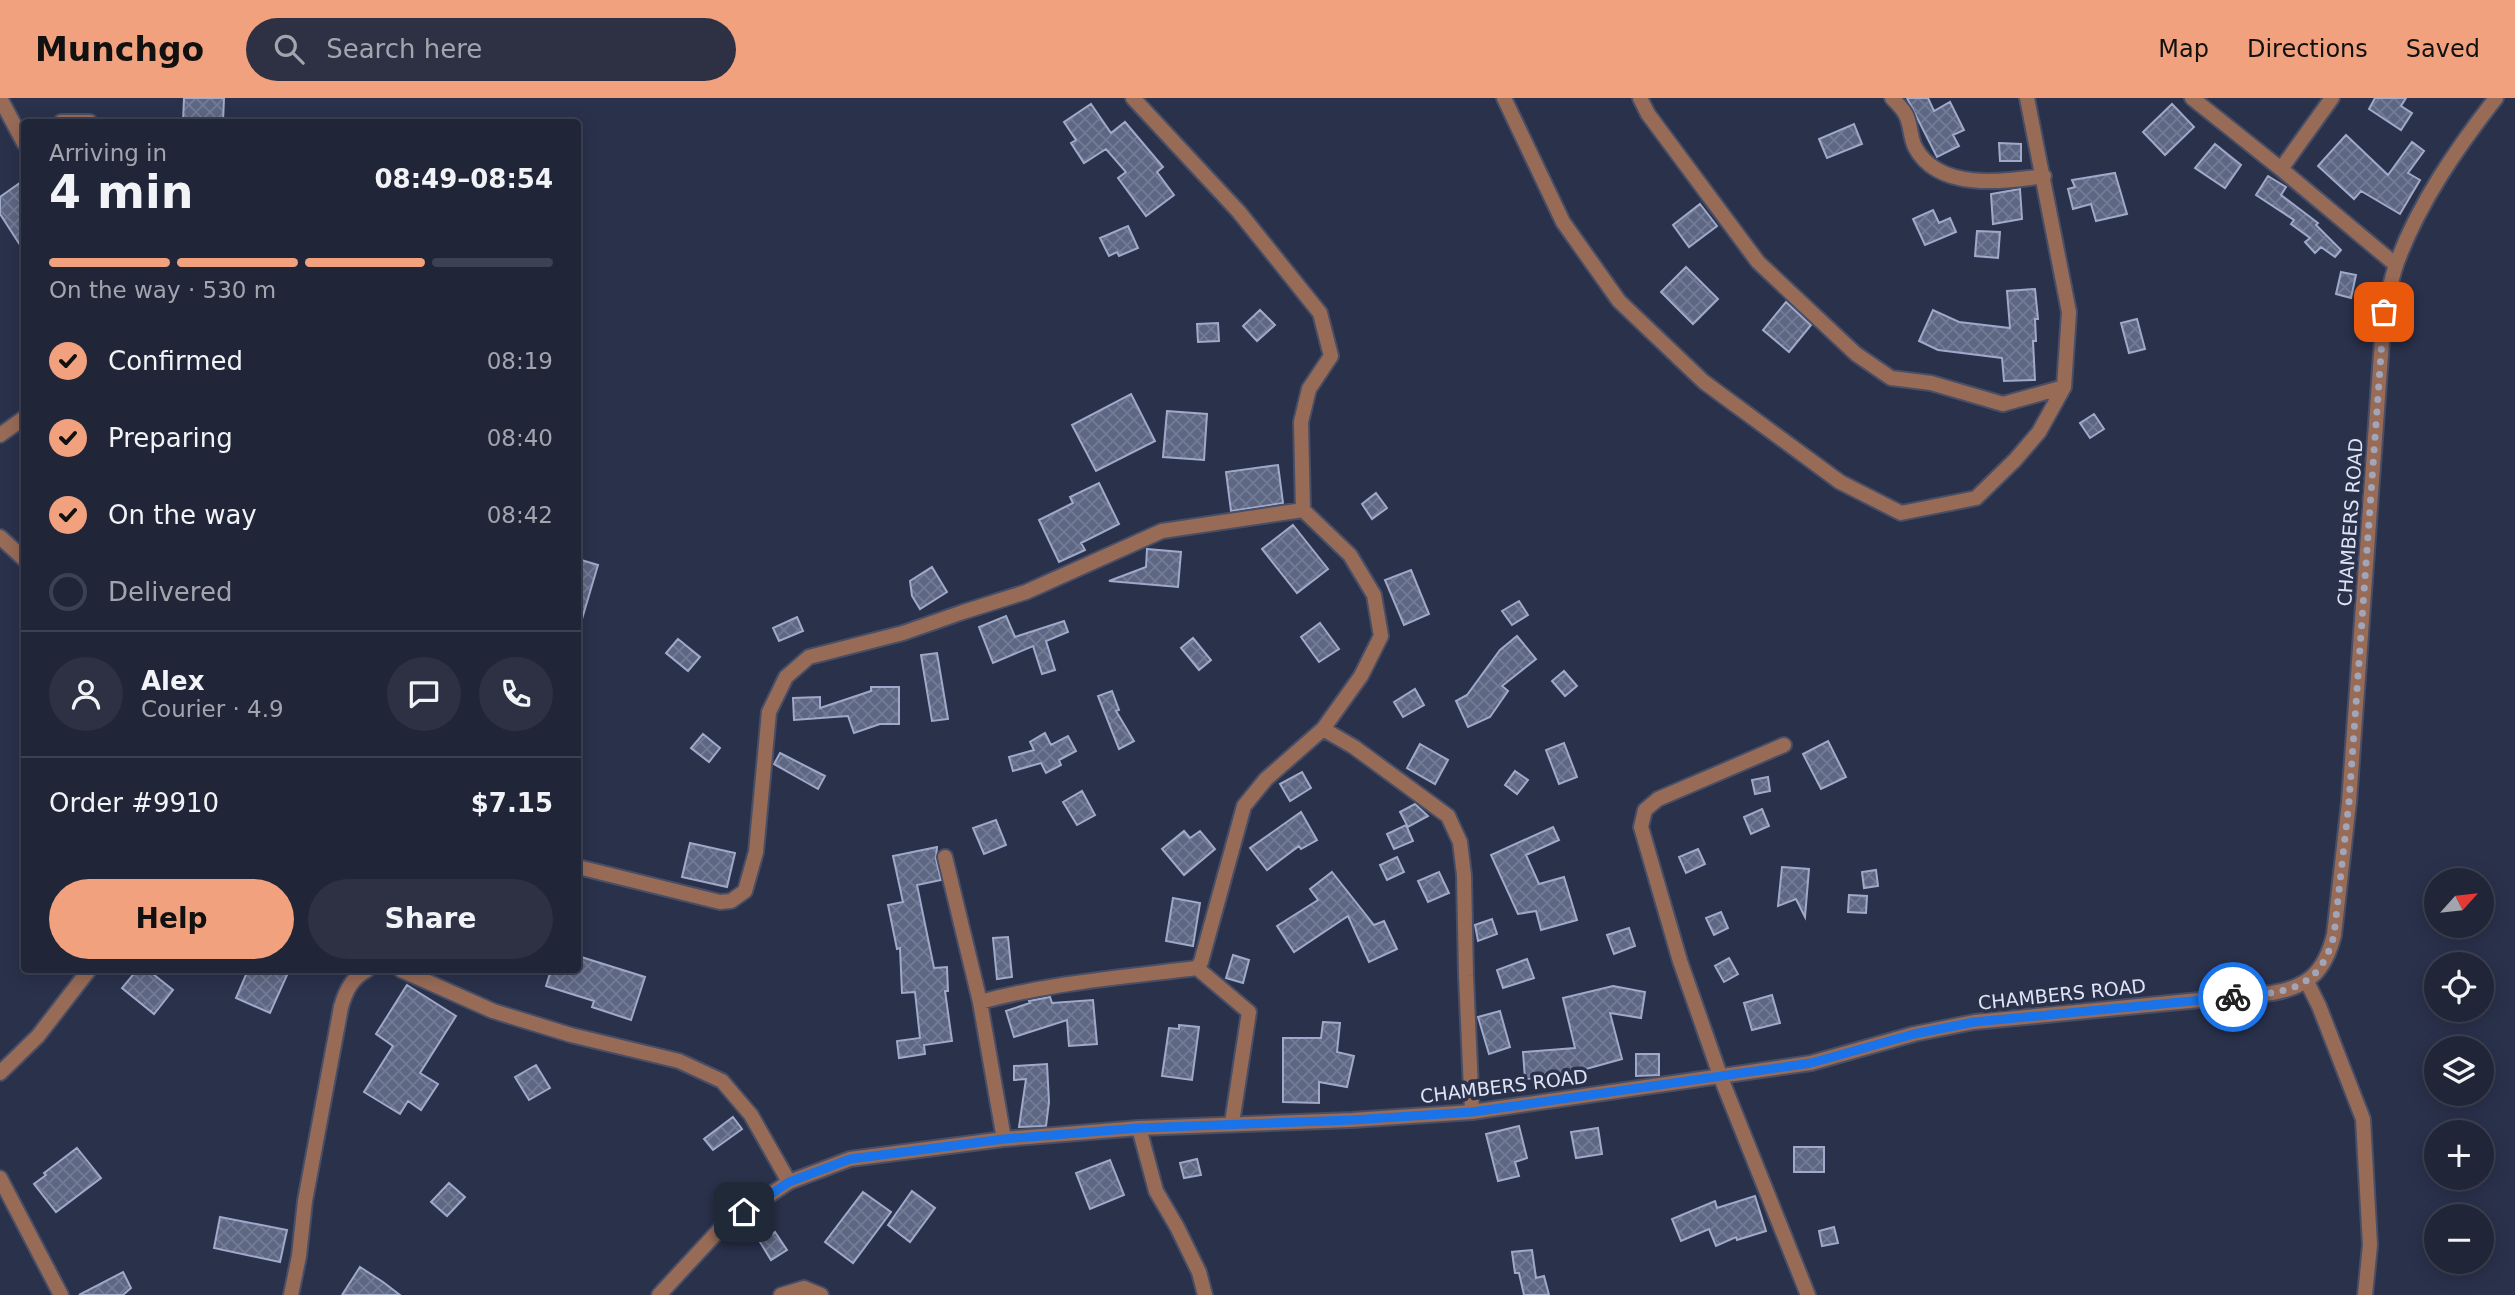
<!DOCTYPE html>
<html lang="en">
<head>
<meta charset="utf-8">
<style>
	body { margin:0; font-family:"DejaVu Sans",sans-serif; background:#2d3143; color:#f1f3f6; height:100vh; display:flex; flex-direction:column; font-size:26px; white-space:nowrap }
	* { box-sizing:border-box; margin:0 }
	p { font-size:23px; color:#a2a5ae }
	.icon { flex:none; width:38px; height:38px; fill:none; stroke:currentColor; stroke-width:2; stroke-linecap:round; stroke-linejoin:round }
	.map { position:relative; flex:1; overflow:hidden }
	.drawer { position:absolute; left:21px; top:21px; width:560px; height:854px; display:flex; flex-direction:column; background:#202538; border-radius:7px; box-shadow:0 4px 18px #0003,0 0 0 2px #3d4253 }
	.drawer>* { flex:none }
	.needle { width:46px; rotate:63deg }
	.buttons { position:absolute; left:2424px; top:770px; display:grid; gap:14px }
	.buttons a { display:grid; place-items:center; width:70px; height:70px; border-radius:50%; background:#202538; box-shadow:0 4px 18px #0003,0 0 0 2px #3d4253; font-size:35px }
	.pin { position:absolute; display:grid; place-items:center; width:60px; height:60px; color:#fff; margin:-30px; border-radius:14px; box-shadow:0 4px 10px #0006 }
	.courier { position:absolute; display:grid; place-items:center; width:70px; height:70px; margin:-35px; border:5px solid #1a73e8; border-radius:50%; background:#fff; color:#222; box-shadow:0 2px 9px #0007 }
	.headline em { font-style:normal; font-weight:700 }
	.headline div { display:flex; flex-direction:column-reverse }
	.headline { display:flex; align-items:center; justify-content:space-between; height:119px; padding:0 28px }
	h1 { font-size:46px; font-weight:700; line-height:52px }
	.bar { display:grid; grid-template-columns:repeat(4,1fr); gap:10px 7px; align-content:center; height:84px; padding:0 28px }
	.bar i { height:9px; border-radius:5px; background:#3d4253 }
	.bar .on { background:#f1a17d }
	.bar p { grid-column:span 4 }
	.line { display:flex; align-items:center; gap:18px; padding:0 28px; border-top:2px solid #3d4253 }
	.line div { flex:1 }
	.round { display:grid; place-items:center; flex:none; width:74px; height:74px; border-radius:37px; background:#2d3143 }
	ol { padding:0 28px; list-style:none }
	li { display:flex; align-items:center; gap:21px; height:77px }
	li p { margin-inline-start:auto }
	li .icon { padding:7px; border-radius:50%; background:#f1a17d; color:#111; stroke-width:4 }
	li:last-child { color:#a2a5ae }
	li i { width:38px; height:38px; border:4px solid #3d4253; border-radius:50% }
	.action { display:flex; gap:14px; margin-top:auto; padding:14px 28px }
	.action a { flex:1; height:80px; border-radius:42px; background:#f1a17d; color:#111; font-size:28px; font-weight:700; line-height:80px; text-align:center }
	.action a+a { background:#2d3143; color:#f1f3f6 }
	header { display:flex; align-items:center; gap:42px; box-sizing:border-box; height:98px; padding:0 35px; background:#f1a17d; color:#111 }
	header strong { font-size:33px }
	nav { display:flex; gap:38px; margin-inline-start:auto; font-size:24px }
	.search { width:490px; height:63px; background:#2d3143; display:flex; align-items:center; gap:18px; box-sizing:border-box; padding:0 24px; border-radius:38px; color:#a2a5ae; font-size:26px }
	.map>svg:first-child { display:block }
	.building { fill:url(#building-cross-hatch); stroke:#9fa9c9; stroke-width:2 }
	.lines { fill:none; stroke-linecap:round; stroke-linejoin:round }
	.minor-casing { stroke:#474e66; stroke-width:18 }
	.tertiary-casing { stroke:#474e66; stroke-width:18 }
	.minor { stroke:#986b57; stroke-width:14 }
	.tertiary { stroke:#986b57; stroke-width:14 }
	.done { stroke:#a0a5ba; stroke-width:7; stroke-dasharray:0 12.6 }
	.route { stroke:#1a73e8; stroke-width:9 }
	.labels { text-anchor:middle; stroke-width:7; stroke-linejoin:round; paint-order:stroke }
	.street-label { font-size:19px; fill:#dfe4f5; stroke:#2a314b }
</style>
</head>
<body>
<header>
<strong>Munchgo</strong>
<div class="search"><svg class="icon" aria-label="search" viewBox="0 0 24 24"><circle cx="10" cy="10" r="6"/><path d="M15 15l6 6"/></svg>Search here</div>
<nav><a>Map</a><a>Directions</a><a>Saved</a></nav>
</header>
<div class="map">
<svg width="2515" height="1197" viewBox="0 0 2515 1197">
	<defs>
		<pattern id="building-cross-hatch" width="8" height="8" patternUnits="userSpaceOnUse" patternTransform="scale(1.75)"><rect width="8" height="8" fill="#5d6683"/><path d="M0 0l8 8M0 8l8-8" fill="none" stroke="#747c95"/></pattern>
	</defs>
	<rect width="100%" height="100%" fill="#2a314b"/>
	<!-- building -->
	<path class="building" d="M184,0H224L223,24H183Z
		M1907,0H1928L1934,13L1950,4L1964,32L1953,37L1959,48L1937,59Z
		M2375,0H2406L2401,8L2412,15L2401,32L2369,11Z
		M1091,6L1111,35L1125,24L1163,69L1157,74L1174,97L1146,118L1118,80L1126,74L1106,51L1084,65L1071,45L1076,42L1064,24Z
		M2172,6L2194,29L2165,57L2143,34Z
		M1854,26L1862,46L1827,60L1819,41Z
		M2346,37L2388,77L2412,44L2424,53L2408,75L2420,82L2400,116L2361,93L2354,101L2318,68Z
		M1999,45L2021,46V63H2000Z
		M2215,46L2241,67L2225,90L2195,70Z
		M2115,75L2127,116L2096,123L2091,106L2073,111L2068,91L2075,89L2072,82Z
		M2268,78L2286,89L2281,97L2318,125L2316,127L2341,152L2335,159L2321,149L2315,155L2305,144L2310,140L2291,126L2294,122L2256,97Z
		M24,82V153L0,116V99Z
		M2020,91L2022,121L1993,126L1991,96Z
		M1700,106L1717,128L1689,149L1673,127Z
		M1933,112L1939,125L1950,120L1956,134L1925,147L1913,121Z
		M1128,128L1138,150L1119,158L1117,154L1109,158L1100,140Z
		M1977,133L2000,134L1998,160L1975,158Z
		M1686,169L1718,201L1693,226L1661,194Z
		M2341,174L2356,177L2351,200L2336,196Z
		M2035,191L2038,221H2035L2036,243H2033L2035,282L2004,283L2002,260L1938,252L1919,243L1933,212L1959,224L2010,230L2007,193Z
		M1786,204L1811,227L1789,254L1763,232Z
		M1260,212L1275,227L1257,243L1243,228Z
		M2137,221L2145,251L2129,255L2121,225Z
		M1218,225L1219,243L1198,244L1197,226Z
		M1131,296L1155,343L1096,373L1072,327Z
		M1167,313L1207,316L1204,362L1163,359Z
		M2094,316L2104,331L2090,340L2080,325Z
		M1278,367L1283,405L1231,413L1226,374Z
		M1099,385L1119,426L1081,445L1085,452L1059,464L1039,422L1073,405L1070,399Z
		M1376,395L1387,410L1372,421L1362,406Z
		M1293,427L1328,471L1297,495L1262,451Z
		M1147,451L1181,454L1178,489L1109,483L1146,469Z
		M578,461L598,467L582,521H578Z
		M932,469L947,494L920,511L912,498L910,483Z
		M1411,472L1429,516L1404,527L1385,482Z
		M1519,503L1528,517L1512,527L1502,513Z
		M1006,518L1015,539L1064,523L1068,534L1046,543L1055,572L1042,576L1033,548L993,565L979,529Z
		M797,519L803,533L779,543L773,530Z
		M1320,525L1339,551L1319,564L1301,539Z
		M1517,538L1536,561L1502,588L1508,593L1490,619L1468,629L1456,603L1467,597L1500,552Z
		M1193,540L1211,562L1199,572L1181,550Z
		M678,541L700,559L688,573L666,555Z
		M937,555L948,621L932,623L921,557Z
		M1564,573L1577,588L1565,598L1552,583Z
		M871,589H899V626H880L854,635L848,618L794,622L793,600L820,599V610L871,593Z
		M1415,591L1424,607L1403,619L1394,604Z
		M1112,593L1119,612L1116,613L1134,643L1119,651L1098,598Z
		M1045,635L1051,647L1068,638L1076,653L1059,662L1061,667L1046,675L1041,665L1013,673L1009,659L1034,652L1030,644Z
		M703,636L720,650L709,664L691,650Z
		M1828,643L1846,679L1821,691L1803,656Z
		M1564,645L1577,679L1559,686L1546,652Z
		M1420,646L1448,662L1435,686L1407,670Z
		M780,655L825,678L818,691L774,666Z
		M1515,673L1528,682L1517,696L1505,687Z
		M1302,674L1311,690L1290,703L1280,686Z
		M1768,679L1770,693L1755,696L1752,682Z
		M1082,693L1095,717L1077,727L1063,704Z
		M1415,706L1428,718L1408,729L1400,714Z
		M1762,711L1769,728L1751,736L1744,719Z
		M1301,714L1317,742L1301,751L1299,748L1267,772L1250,750Z
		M996,722L1006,747L984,756L973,730Z
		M1406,727L1413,743L1394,751L1387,736Z
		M1553,729L1559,742L1526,757L1539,786L1564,779L1577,822L1541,832L1536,813L1518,816L1491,757Z
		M1184,733L1190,740L1200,733L1215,751L1184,777L1162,751Z
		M690,745L735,755L727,789L682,779Z
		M937,749L936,761L941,782L917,787L934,870L947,869L948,893H945L952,943L924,947L925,956L899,960L897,943L920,940L915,894L902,895L900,850L897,851L888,807L903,804L893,758Z
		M1698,751L1705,766L1686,775L1679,759Z
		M1397,759L1404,774L1387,782L1380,767Z
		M1782,769L1809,771L1805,819L1796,801L1778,808Z
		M1876,772L1878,788L1864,790L1862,774Z
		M1332,774L1374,827L1384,823L1397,851L1369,864L1348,818L1294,854L1277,828L1318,802L1310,791Z
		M1439,774L1449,795L1428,804L1418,783Z
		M1849,797L1867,798L1866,815L1848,814Z
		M1173,800L1200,805L1193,848L1166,843Z
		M1721,814L1728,830L1714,837L1706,820Z
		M1492,821L1497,836L1478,843L1475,827Z
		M1629,830L1635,848L1614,856L1607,837Z
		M1008,839L1012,879L997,881L993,840Z
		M1233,857L1249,862L1243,885L1226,880Z
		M578,858L645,879L631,922L592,909L594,903L546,888L551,872H578Z
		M1729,860L1738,876L1724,884L1715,868Z
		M1527,861L1534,880L1503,890L1497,872Z
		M137,872H148L173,892L154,916L122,890Z
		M248,872H274L287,877L270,915L236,900Z
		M407,887L456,918L420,975L438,986L421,1012L408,1003L400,1016L364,994L393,948L376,936Z
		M1613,888L1645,894L1641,920L1610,915L1622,961L1557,979L1525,981L1523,954L1575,950L1563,900Z
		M1772,897L1780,925L1752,932L1744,905Z
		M1050,899L1052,905L1093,902L1097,946L1069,948L1067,922L1014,939L1006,913L1030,905L1029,903Z
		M1500,913L1510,949L1489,956L1478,919Z
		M1323,924L1340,925L1337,954L1354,958L1347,989L1319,984V1005L1283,1004V940H1321Z
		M1179,927L1199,929L1192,982L1162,978L1169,930L1179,931Z
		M1636,956H1659V977L1636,978Z
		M1047,966L1049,1004L1046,1028L1019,1029L1026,981L1014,982V968Z
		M536,967L550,990L529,1002L515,979Z
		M733,1019L742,1031L713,1052L704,1041Z
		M1519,1028L1527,1060L1515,1064L1519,1078L1498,1083L1486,1036Z
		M1598,1030L1602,1056L1576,1060L1571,1034Z
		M1794,1049H1824V1074H1794Z
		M77,1050L101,1080L56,1114L34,1086L46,1077L44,1075Z
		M1197,1061L1201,1077L1184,1080L1180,1065Z
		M1110,1062L1124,1097L1090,1111L1076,1075Z
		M449,1085L465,1099L447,1118L431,1104Z
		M912,1093L935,1110L910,1144L888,1127Z
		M863,1094L891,1114L853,1165L825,1144Z
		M1755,1098L1766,1133L1737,1142L1736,1139L1716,1148L1709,1131L1681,1143L1672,1121L1715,1103L1717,1110Z
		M220,1119L287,1132L280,1164L214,1150Z
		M1834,1129L1838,1145L1822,1148L1819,1133Z
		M775,1134L787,1152L771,1162L760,1144Z
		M1532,1152L1536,1180L1544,1178L1549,1197H1524L1519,1175H1515L1512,1154Z
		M360,1169L383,1184L400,1197H342Z
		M123,1174L131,1190L123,1197H79Z"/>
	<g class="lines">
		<!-- minor casing -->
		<g class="minor-casing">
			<path id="minor" d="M0,0L24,45
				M1133,0L1239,114L1320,215L1331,258L1309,291L1301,324L1303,412
				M1504,0L1563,124L1619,203L1704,284L1840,384L1901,415L1976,400L2015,362L2039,334L2064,289L2069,214L2027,0
				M1640,0L1648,16L1758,164L1856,256L1891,280L1931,285L2003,306L2064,289
				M1892,0C1897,5 1903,11 1906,17C1911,27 1910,39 1915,49C1938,93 2003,84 2044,78
				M2192,0L2281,71L2396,167
				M61,24H90
				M2281,71L2332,0
				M0,337L24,320
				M0,439L24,461
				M1784,647L1658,701L1645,712L1641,729L1680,863L1721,980L1808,1197
				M945,759L980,904L1004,1041
				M578,769L720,804L731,803L745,793L756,754L769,614L786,579L809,559L903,535L963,514L1026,494L1162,433L1303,412L1350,457L1374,497L1381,538L1361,578L1323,631
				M1197,870L1249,914L1232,1025
				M401,872L493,913L571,937L679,963L722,983L751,1017L789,1084
				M2307,884L2319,908L2363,1021L2370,1147L2365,1197
				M980,904C1050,885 1124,879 1197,870L1201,864L1244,708L1266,681L1323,631L1354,649L1448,718L1460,744L1464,777L1466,878L1472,1014
				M0,975L38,938L89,872
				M1139,1030L1156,1093L1177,1129L1199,1174L1205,1197
				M0,1080L61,1197
				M291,1197L299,1158L305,1103L341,909C346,892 352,880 367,872
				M781,1197L804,1190L821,1197"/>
		</g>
		<!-- tertiary casing -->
		<g class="tertiary-casing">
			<path id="tertiary" d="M659,1197L722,1129L789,1084L850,1061L1004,1041L1139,1030L1352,1022L1472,1014L1811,965L1914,936L1974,924L2272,895C2309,889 2325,873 2334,837L2349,704L2384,214C2388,198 2391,182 2396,167C2418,106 2457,50 2496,0"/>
		</g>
		<!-- minor -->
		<use href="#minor" class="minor"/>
		<!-- tertiary -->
		<use href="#tertiary" class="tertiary"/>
	</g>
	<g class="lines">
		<!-- done -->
		<path class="done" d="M2233,899C2284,894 2319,895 2334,837L2349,704L2384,214"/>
		<!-- route -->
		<path class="route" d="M744,1114L789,1084L850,1061L1004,1041L1139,1030L1352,1022L1472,1014L1811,965L1914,936L1974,924L2233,899"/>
	</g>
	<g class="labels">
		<!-- street labels -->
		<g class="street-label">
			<text transform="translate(2350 424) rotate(-86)" y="7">CHAMBERS ROAD</text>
			<text transform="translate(2062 896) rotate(-6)" y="7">CHAMBERS ROAD</text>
			<text transform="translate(1504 988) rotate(-7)" y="7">CHAMBERS ROAD</text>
		</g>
	</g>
</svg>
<div class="buttons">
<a><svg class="needle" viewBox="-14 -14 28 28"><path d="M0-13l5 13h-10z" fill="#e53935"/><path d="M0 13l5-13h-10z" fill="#a2a5ae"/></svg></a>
<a><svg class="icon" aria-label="locate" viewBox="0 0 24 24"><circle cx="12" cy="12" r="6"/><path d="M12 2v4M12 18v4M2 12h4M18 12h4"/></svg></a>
<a><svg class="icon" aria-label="layers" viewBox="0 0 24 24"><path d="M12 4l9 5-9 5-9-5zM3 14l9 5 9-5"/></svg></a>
<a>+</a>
<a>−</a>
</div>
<div class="pin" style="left:2384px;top:214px;background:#ea580c"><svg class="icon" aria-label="bag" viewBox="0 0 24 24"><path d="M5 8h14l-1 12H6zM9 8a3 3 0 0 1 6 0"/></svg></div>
<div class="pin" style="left:744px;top:1114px;background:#1f2937"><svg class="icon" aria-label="home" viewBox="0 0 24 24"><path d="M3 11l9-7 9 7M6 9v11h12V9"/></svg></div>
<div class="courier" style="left:2233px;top:899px"><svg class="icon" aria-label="bike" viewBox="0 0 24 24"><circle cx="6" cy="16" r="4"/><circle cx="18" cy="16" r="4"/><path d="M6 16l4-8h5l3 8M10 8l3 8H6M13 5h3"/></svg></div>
<section class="drawer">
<div class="headline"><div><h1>4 min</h1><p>Arriving in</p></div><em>08:49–08:54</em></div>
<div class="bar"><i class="on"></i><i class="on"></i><i class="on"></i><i></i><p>On the way · 530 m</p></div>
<ol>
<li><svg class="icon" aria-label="check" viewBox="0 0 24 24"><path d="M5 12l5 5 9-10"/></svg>Confirmed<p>08:19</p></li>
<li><svg class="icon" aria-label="check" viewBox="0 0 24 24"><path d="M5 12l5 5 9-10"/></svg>Preparing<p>08:40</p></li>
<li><svg class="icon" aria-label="check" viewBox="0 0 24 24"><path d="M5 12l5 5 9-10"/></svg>On the way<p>08:42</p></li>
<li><i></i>Delivered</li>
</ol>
<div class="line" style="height:126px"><a class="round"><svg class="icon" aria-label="person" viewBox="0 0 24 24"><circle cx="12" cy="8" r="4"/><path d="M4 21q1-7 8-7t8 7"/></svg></a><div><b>Alex</b><p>Courier · 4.9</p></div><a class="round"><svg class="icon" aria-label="chat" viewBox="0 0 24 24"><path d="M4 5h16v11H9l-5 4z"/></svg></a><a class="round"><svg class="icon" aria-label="phone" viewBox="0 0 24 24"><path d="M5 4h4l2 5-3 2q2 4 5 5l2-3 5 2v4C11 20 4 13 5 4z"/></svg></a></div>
<div class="line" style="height:91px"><div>Order #9910</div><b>$7.15</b></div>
<div class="action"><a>Help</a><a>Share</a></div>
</section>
</div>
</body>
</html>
